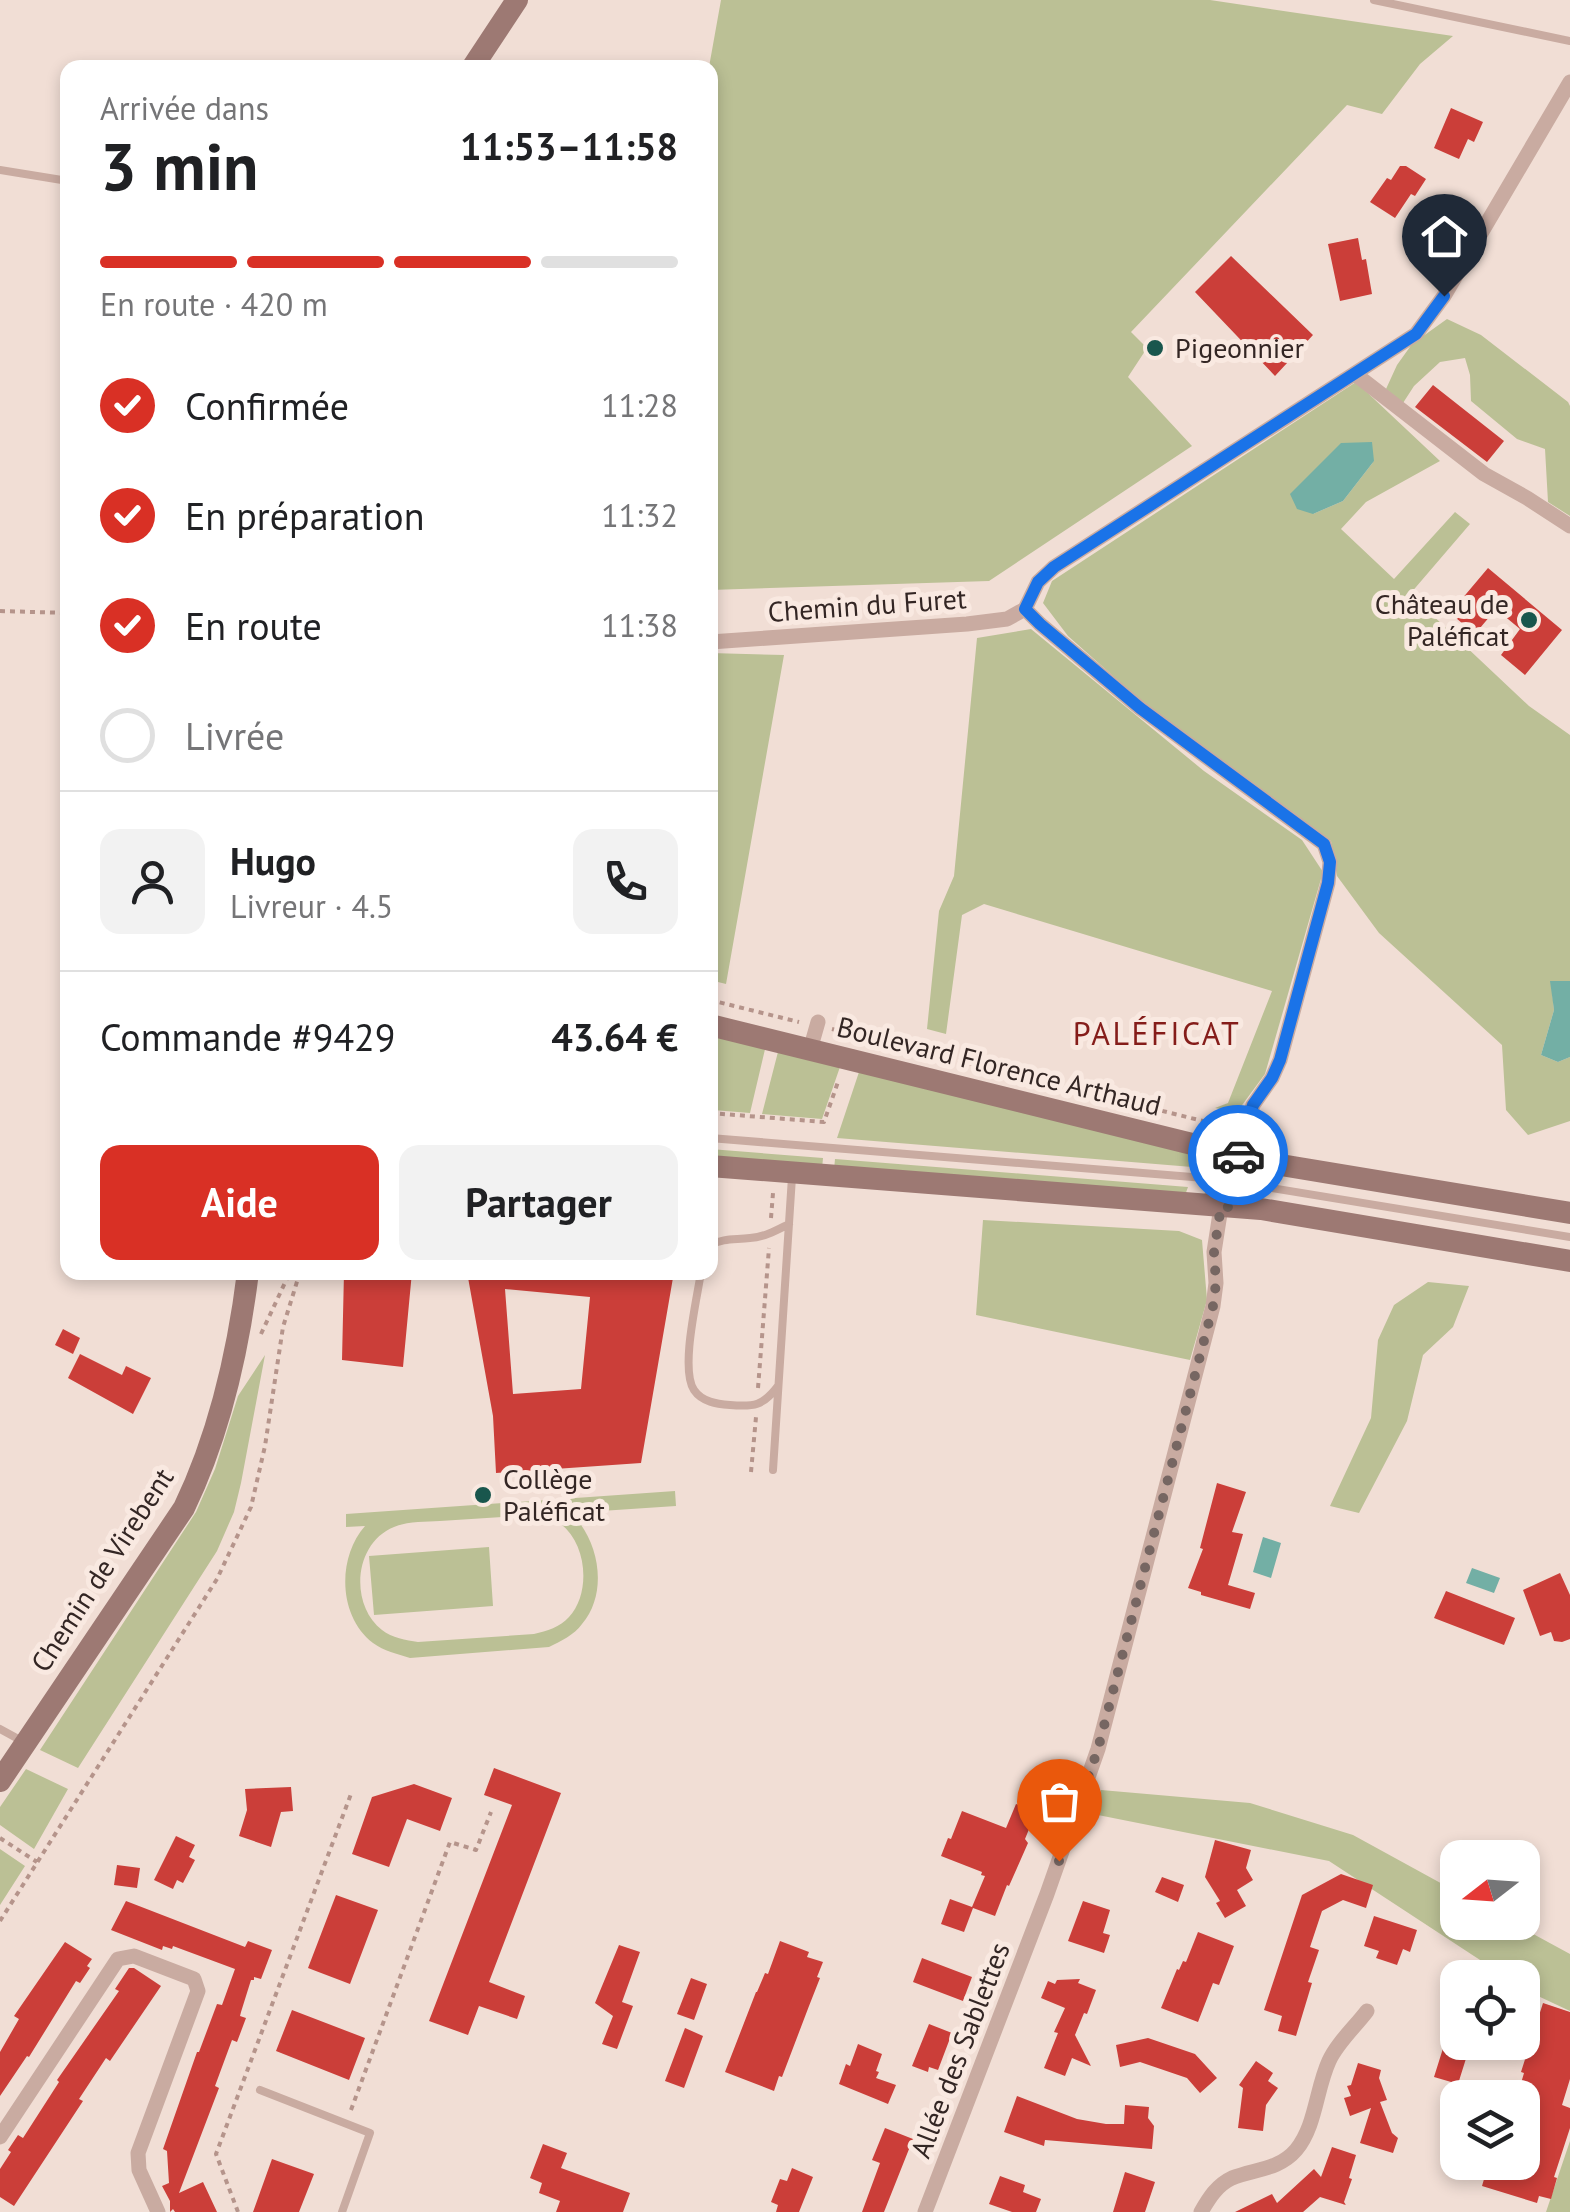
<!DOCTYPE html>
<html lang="fr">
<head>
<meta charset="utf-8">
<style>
	body { margin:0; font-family:"PT Sans",sans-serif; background:#f2f2f2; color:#202124; height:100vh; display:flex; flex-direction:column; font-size:38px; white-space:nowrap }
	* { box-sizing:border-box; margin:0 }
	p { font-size:32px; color:#757577 }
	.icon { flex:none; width:55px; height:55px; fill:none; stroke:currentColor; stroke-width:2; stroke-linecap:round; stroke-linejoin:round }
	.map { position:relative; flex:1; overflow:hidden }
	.panel { position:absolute; left:60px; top:60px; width:658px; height:1220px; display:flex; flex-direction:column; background:#fff; border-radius:20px; box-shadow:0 5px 15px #0003 }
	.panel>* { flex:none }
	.needle { width:65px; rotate:253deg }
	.controls { position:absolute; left:1440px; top:1840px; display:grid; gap:20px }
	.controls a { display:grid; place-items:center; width:100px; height:100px; border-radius:20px; background:#fff; box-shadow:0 5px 15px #0003; font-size:50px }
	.pin { position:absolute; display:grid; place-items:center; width:85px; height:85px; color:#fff; margin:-102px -42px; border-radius:50% 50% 50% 0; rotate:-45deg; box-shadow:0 0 10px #0007 }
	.pin .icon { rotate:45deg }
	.courier { position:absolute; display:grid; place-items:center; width:100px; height:100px; margin:-50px; border:8px solid #1a73e8; border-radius:50%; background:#fff; color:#222; box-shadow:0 2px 12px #0007 }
	.headline em { font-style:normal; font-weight:600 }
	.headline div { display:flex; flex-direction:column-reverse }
	.headline { display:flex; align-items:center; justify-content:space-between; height:170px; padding:0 40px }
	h1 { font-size:65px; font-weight:600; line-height:75px }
	.bar { display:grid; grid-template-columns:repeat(4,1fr); gap:15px 10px; align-content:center; height:120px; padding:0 40px }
	.bar i { height:12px; border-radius:8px; background:#e0e0e0 }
	.bar .active { background:#d93025 }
	.bar p { grid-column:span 4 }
	.line { display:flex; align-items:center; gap:25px; padding:0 40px; border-top:2px solid #e0e0e0 }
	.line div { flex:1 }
	.round { display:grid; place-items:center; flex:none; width:105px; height:105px; border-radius:20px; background:#f2f2f2 }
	ol { padding:0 40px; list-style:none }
	li { display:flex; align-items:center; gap:30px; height:110px }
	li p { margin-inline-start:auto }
	li .icon { padding:10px; border-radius:50%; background:#d93025; color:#fff; stroke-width:4 }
	li:last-child { color:#757577 }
	li i { width:55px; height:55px; border:5px solid #e0e0e0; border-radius:50% }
	.cta { display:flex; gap:20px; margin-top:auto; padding:20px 40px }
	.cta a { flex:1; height:115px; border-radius:20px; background:#d93025; color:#fff; font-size:40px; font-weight:600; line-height:115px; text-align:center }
	.cta a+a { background:#f2f2f2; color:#202124 }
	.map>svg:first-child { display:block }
	.green { fill:#bbc095; fill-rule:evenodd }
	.water { fill:#73afa5 }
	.building { fill:#cb3e39; fill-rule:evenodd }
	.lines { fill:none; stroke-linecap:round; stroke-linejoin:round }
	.path { stroke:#b5948b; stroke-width:4; stroke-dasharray:5 5; stroke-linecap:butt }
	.lane { stroke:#c9aba1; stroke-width:8 }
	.street { stroke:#c9aba1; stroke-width:15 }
	.secondary { stroke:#9d7973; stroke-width:22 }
	.done { stroke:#766662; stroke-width:10; stroke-dasharray:0 18 }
	.route { stroke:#1a73e8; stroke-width:12 }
	.poi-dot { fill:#19564d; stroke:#f9e9e1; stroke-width:4 }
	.labels { text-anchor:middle; stroke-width:10; stroke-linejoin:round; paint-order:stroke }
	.poi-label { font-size:28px; fill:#332624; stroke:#f9e9e1; text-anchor:start }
	.street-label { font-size:28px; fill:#332624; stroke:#f9e9e1 }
	.quarter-label { font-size:32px; letter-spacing:2.5px; fill:#851d1a; stroke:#f9e9e1 }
</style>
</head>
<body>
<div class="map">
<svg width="1570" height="2212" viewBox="0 0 1570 2212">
	<rect width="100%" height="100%" fill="#f1ded5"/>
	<!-- green -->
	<path class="green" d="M721,0H1210L1453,36L1420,64L1382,114L1347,105L1131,332L1147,348L1128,377L1192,446L989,581L710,590L709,67Z
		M1447,319L1481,335L1568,402L1570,406V516L1548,502L1545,449L1517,439L1471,401L1470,375L1465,358L1440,362L1414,386L1403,403L1386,389L1397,365L1412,344Z
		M1356,382L1440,461L1366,502L1341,529L1394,579L1455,512L1470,524L1410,594L1529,706L1570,735V981H1551L1554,1010L1541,1055L1558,1062L1570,1057V1121L1528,1135L1506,1110L1502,1045L1379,933L1337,876L1331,841L1147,706L1068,636L1043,603L1052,581ZM1374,461L1343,501L1313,514Z
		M1031,629L1204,771L1302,840L1323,872L1265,1074L1237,1112L1215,1108L1228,1103L1272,991L984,904L962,915L946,1034L927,1029L939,911L954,876L977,638Z
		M710,653L784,655L726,984L710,980Z
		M710,1031L766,1045L750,1113L713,1110L714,1104L710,1103Z
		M779,1048L841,1064L822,1119L762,1114Z
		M860,1069L1196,1153L1192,1167L837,1138Z
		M710,1149L823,1158L822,1169L710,1160Z
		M835,1159L1188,1187L1184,1198L834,1170Z
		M983,1220L1179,1231L1202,1240L1207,1300L1190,1360L976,1315Z
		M1428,1282L1469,1286L1453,1327L1423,1355L1407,1421L1359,1513L1330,1506L1371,1418L1378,1340L1394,1305Z
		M265,1355L241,1483L234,1512L217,1551L78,1768L40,1750L196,1512L215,1469L238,1396Z
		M675,1491L676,1506L571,1513C599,1540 609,1592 582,1624C574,1635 561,1641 549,1647L410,1658C397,1654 384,1651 373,1643C338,1616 337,1558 365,1526L346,1527V1514ZM532,1515C534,1515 546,1516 548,1517C586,1530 594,1590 569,1617C560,1627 547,1631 534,1634L418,1642C406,1640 392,1638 382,1630C349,1604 354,1543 394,1527C408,1521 425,1522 440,1521C471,1519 501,1517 532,1515Z
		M489,1547L493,1606L374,1615L369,1556Z
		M26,1769L68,1789L34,1849L0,1825V1807Z
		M1101,1790L1250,1803L1353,1835L1457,1892L1458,1922L1513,1923L1570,1954V2011L1523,1989L1522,1978L1506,1977L1329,1861L1093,1814Z
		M0,1849L25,1866L0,1905Z
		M1570,2141V2212H1546Z"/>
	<!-- water -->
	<path class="water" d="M1372,442L1374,461L1343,501L1313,514L1297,509L1290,494L1341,443Z
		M1550,981H1570V1057L1558,1062L1541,1055L1554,1010Z
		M1263,1537L1281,1543L1271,1578L1253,1572Z
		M1472,1568L1500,1578L1494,1593L1466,1583Z"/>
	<!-- building -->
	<path class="building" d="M1451,108L1483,122L1474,142L1468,139L1459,159L1434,148Z
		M1400,166H1406L1426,179L1415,196L1411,194L1395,218L1370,202L1387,178L1391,180Z
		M1358,238L1362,260L1366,259L1372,294L1340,301L1328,244Z
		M1231,256L1313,335L1275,376L1195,292Z
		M1433,385L1504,441L1487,462L1415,407Z
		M1488,568L1562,630L1525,675L1501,655L1520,629L1496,609L1475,634L1450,613Z
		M344,1272H412L403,1367L342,1360Z
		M467,1272H674L641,1463L496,1473L493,1416ZM505,1289L590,1297L581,1389L513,1394Z
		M63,1329L80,1338L73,1354L55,1345Z
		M80,1354L122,1375L126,1366L151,1378L133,1414L68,1378Z
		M1217,1483L1246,1492L1232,1532L1243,1534L1228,1585L1255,1593L1250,1609L1201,1595V1592L1188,1588L1203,1549L1200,1548Z
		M1560,1573L1570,1595V1639L1562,1642L1554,1641L1551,1632L1540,1636L1523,1590Z
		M1446,1591L1515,1618L1504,1645L1434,1618Z
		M494,1768L561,1793L489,1982L525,1996L517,2019L479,2006L468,2035L429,2021L512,1805L484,1795Z
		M414,1784L452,1798L440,1831L407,1819L389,1867L352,1854L372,1797Z
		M291,1787L293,1811L281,1812L271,1847L239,1836L247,1810L245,1789Z
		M1016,1804L1036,1812L1025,1839L1028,1843L1009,1886L1007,1885L995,1916L973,1908L964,1932L941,1924L950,1899L972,1907L985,1876L981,1875L982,1872L941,1856L948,1838L951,1839L962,1811L1006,1828Z
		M176,1836L195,1845L189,1857L195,1860L183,1883L177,1880L173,1889L154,1880Z
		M1215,1840L1251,1850L1246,1868L1253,1880L1237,1890L1246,1906L1225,1918L1216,1903L1220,1901L1205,1877Z
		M117,1865L140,1868L137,1888L114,1885Z
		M1341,1874L1373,1885L1366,1908L1343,1900L1322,1911L1310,1947L1319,1950L1308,1982L1312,1983L1296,2036L1278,2031L1282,2016L1264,2010L1302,1895Z
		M1162,1877L1184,1885L1178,1902L1155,1892Z
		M336,1895L378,1910L350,1984L308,1968Z
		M126,1901L245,1947L248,1941L272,1950L261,1979L254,1977V1980H251L241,2012L240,2016L246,2018L237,2042L232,2040L215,2086L219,2088L179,2193L203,2182L217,2212H175L173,2209L170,2212V2201L162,2186L169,2183L167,2151L163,2149L197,2052H199L217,2004L222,2005L235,1969L173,1946L172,1949L163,1946L162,1950L111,1930Z
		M1083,1901L1110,1910L1103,1933L1110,1935L1104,1953L1068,1941Z
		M1374,1916L1417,1930L1410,1952L1403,1949L1397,1965L1376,1958L1379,1951L1364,1946Z
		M1198,1932L1234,1946L1219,1985L1213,1983L1198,2022L1161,2008L1177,1969L1179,1970L1183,1961L1186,1962Z
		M780,1941L809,1952L807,1957L823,1962L817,1977L820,1978L809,2006L782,2077L779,2076L774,2091L725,2072L756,1992H757L765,1973L768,1974Z
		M65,1942L92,1959L87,1966L90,1968L80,1983L76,1981L29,2057L27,2056L0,2096V2052L19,2019L14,2016Z
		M619,1945L640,1952L622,2002L633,2006L617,2049L602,2044L613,2016L595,2003Z
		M922,1958L972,1977L963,2001L913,1982Z
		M129,1968H134L161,1986L110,2061L106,2058L79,2099L83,2101L14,2206L0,2197V2169L11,2152L8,2150L18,2135L23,2138L59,2082L57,2080L119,1991L115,1989Z
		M691,1978L707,1984L694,2020L677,2014Z
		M1080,1979L1078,1983L1096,1990L1087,2014L1084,2013L1075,2035L1091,2066L1072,2058L1065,2076L1044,2068L1058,2033L1054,2032L1065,2008L1041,1998L1048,1981L1055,1984L1057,1980Z
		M1543,2003L1570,2012V2079L1562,2105L1570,2108V2128L1554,2177L1557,2178L1551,2199L1539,2196L1537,2203L1482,2186L1489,2162H1522V2091L1519,2090L1524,2073L1521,2072Z
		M292,2010L365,2038L349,2080L276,2051Z
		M929,2024L952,2033L938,2070L929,2067L928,2072L912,2066Z
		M685,2028L703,2036L684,2088L665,2081Z
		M1148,2038L1195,2054L1217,2078L1200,2093L1187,2078L1140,2062L1120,2067L1116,2045Z
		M1445,2042L1469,2049L1458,2084L1434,2077Z
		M858,2044L882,2054L876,2071L879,2072L876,2078L896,2085L888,2104L839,2084L846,2064L850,2066Z
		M1256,2061L1273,2073L1268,2081L1278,2088L1266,2105L1263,2131L1238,2128L1243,2088L1239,2085Z
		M1358,2063L1381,2070L1379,2078L1387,2100L1380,2102L1392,2133L1398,2138L1393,2153L1360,2143L1371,2108L1350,2116L1344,2098L1351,2096L1347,2086L1351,2085Z
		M1017,2096L1077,2119L1106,2124H1124L1125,2105L1149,2107L1148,2118L1154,2126L1152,2149L1045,2140L1044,2146L1004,2132Z
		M885,2128L913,2139L884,2212H862L880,2163L872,2160Z
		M543,2144L567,2153L561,2168L630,2193L623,2212H556L560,2201L539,2193L542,2183L530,2178Z
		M1332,2147L1356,2155L1349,2178L1352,2179L1344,2202L1346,2205L1320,2197L1303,2212H1235L1272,2194L1277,2203L1314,2169L1321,2177Z
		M272,2159L314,2174L299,2212H253Z
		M792,2168L813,2177L799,2212H776L778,2205L771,2202L780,2179L787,2181Z
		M1125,2172L1155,2182L1145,2212H1113Z
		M1000,2176L1025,2185L1023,2192L1041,2199L1036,2212H1012L989,2204Z"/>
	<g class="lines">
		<!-- path -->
		<path class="path" d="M0,611L68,613
			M710,1000L799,1022
			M832,1029L1211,1123
			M710,1113L824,1122L839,1079
			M771,1218L773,1193
			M261,1334L290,1272
			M758,1388L769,1248
			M751,1472L756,1417
			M0,1838L37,1862
			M0,1921L217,1579L251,1507L265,1446L283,1327L300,1272
			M351,2110L450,1842L476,1850L491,1812
			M238,2212L216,2154L351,1794"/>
		<!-- lane -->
		<path class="lane" d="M1374,0L1570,41
			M0,170L68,181
			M710,1138L1217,1179L1570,1237
			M710,1245C724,1238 735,1240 750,1238C765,1237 777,1230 789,1224
			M701,1272C697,1299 680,1369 694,1390C702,1402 717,1404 730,1405C754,1407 763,1406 778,1386
			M773,1470L792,1177
			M0,1729L22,1741
			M260,2090L370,2133L342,2212"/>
		<!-- street -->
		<path class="street" d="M1355,374L1484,474L1527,498L1570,526
			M1025,609L1038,582L1054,567L1416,334L1444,296L1570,82
			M1025,609L1040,624L1140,708L1324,844L1330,862L1328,883L1280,1060L1272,1078L1253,1105L1238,1155
			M710,642L967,624L1007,619L1025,609
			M810,1050L818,1022
			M1209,1206L1224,1152
			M1236,1207L1246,1157
			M0,2137L118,1959L134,1956L194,1979L198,1991L138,2153L139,2170L158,2212
			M925,2212L1047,1894L1098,1749L1213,1306L1216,1283L1214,1252L1221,1207
			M1201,2212C1209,2198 1217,2185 1232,2178C1254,2169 1279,2170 1296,2150C1316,2126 1316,2089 1329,2061C1337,2043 1355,2027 1367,2011"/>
		<!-- secondary -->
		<path class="secondary" d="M472,68L517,0
			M710,1025L1269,1163L1570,1213
			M710,1166L1261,1209L1570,1261
			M0,1781L184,1508C219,1435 238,1353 248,1272"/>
	</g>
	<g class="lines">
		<!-- done -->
		<path class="done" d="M1059,1861L1098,1749L1213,1306L1216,1283L1214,1252L1221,1206L1236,1208L1246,1157L1238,1155"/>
		<!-- route -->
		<path class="route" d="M1238,1155L1253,1105L1272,1078L1280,1060L1328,883L1330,862L1324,844L1140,708L1040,624L1025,609L1038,582L1054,567L1416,334L1444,296"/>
	</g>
	<!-- markers -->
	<g class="poi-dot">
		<circle cx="1155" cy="348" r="10"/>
		<circle cx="1529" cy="620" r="10"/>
		<circle cx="483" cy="1495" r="10"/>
	</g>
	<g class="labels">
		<!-- poi labels -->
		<g class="poi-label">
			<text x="1175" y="358">Pigeonnier</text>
			<text x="1509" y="614" text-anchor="end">Château de<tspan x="1509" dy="32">Paléficat</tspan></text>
			<text x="503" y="1489">Collège<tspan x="503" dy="32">Paléficat</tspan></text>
		</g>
		<!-- street labels -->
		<g class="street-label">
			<text transform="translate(867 605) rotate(-4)" y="10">Chemin du Furet</text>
			<text transform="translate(999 1066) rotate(14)" y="10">Boulevard Florence Arthaud</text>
			<text transform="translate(102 1570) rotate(-57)" y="10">Chemin de Virebent</text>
			<text transform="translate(960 2050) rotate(-69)" y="10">Allée des Sablettes</text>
		</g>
		<!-- quarter labels -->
		<g class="quarter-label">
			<text x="1157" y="1045">PALÉFICAT</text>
		</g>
	</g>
</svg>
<div class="controls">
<a><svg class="needle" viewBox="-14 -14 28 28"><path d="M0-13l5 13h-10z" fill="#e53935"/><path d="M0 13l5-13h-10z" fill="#757577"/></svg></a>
<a><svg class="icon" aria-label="locate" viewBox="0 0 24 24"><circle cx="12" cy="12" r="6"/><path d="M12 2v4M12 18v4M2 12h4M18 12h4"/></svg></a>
<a><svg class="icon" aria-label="layers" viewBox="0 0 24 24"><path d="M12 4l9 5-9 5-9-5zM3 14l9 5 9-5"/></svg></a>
</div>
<div class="pin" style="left:1059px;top:1861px;background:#ea580c"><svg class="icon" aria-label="bag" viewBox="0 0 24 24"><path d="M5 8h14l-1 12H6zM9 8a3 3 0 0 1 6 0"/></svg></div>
<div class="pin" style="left:1444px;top:296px;background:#1f2937"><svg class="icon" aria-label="home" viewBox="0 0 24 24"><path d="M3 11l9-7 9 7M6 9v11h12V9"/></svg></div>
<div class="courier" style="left:1238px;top:1155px"><svg class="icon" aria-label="car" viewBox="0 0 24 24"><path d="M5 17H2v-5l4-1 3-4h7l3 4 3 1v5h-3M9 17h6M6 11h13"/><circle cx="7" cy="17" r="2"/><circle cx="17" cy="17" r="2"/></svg></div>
<section class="panel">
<div class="headline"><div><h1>3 min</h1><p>Arrivée dans</p></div><em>11:53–11:58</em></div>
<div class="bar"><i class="active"></i><i class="active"></i><i class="active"></i><i></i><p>En route · 420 m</p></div>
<ol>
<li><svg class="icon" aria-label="check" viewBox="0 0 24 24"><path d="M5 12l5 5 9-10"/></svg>Confirmée<p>11:28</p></li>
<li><svg class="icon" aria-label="check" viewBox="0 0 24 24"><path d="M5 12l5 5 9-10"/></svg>En préparation<p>11:32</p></li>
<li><svg class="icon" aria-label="check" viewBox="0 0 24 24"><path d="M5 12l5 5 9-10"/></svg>En route<p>11:38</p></li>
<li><i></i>Livrée</li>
</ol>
<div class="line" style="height:180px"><a class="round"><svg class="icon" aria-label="person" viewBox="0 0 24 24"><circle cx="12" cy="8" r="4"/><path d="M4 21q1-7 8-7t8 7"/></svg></a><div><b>Hugo</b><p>Livreur · 4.5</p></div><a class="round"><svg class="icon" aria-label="phone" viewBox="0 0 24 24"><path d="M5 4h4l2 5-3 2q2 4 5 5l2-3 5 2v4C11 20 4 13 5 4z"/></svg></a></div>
<div class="line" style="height:130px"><div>Commande #9429</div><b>43.64 €</b></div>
<div class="cta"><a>Aide</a><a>Partager</a></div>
</section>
</div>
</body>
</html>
